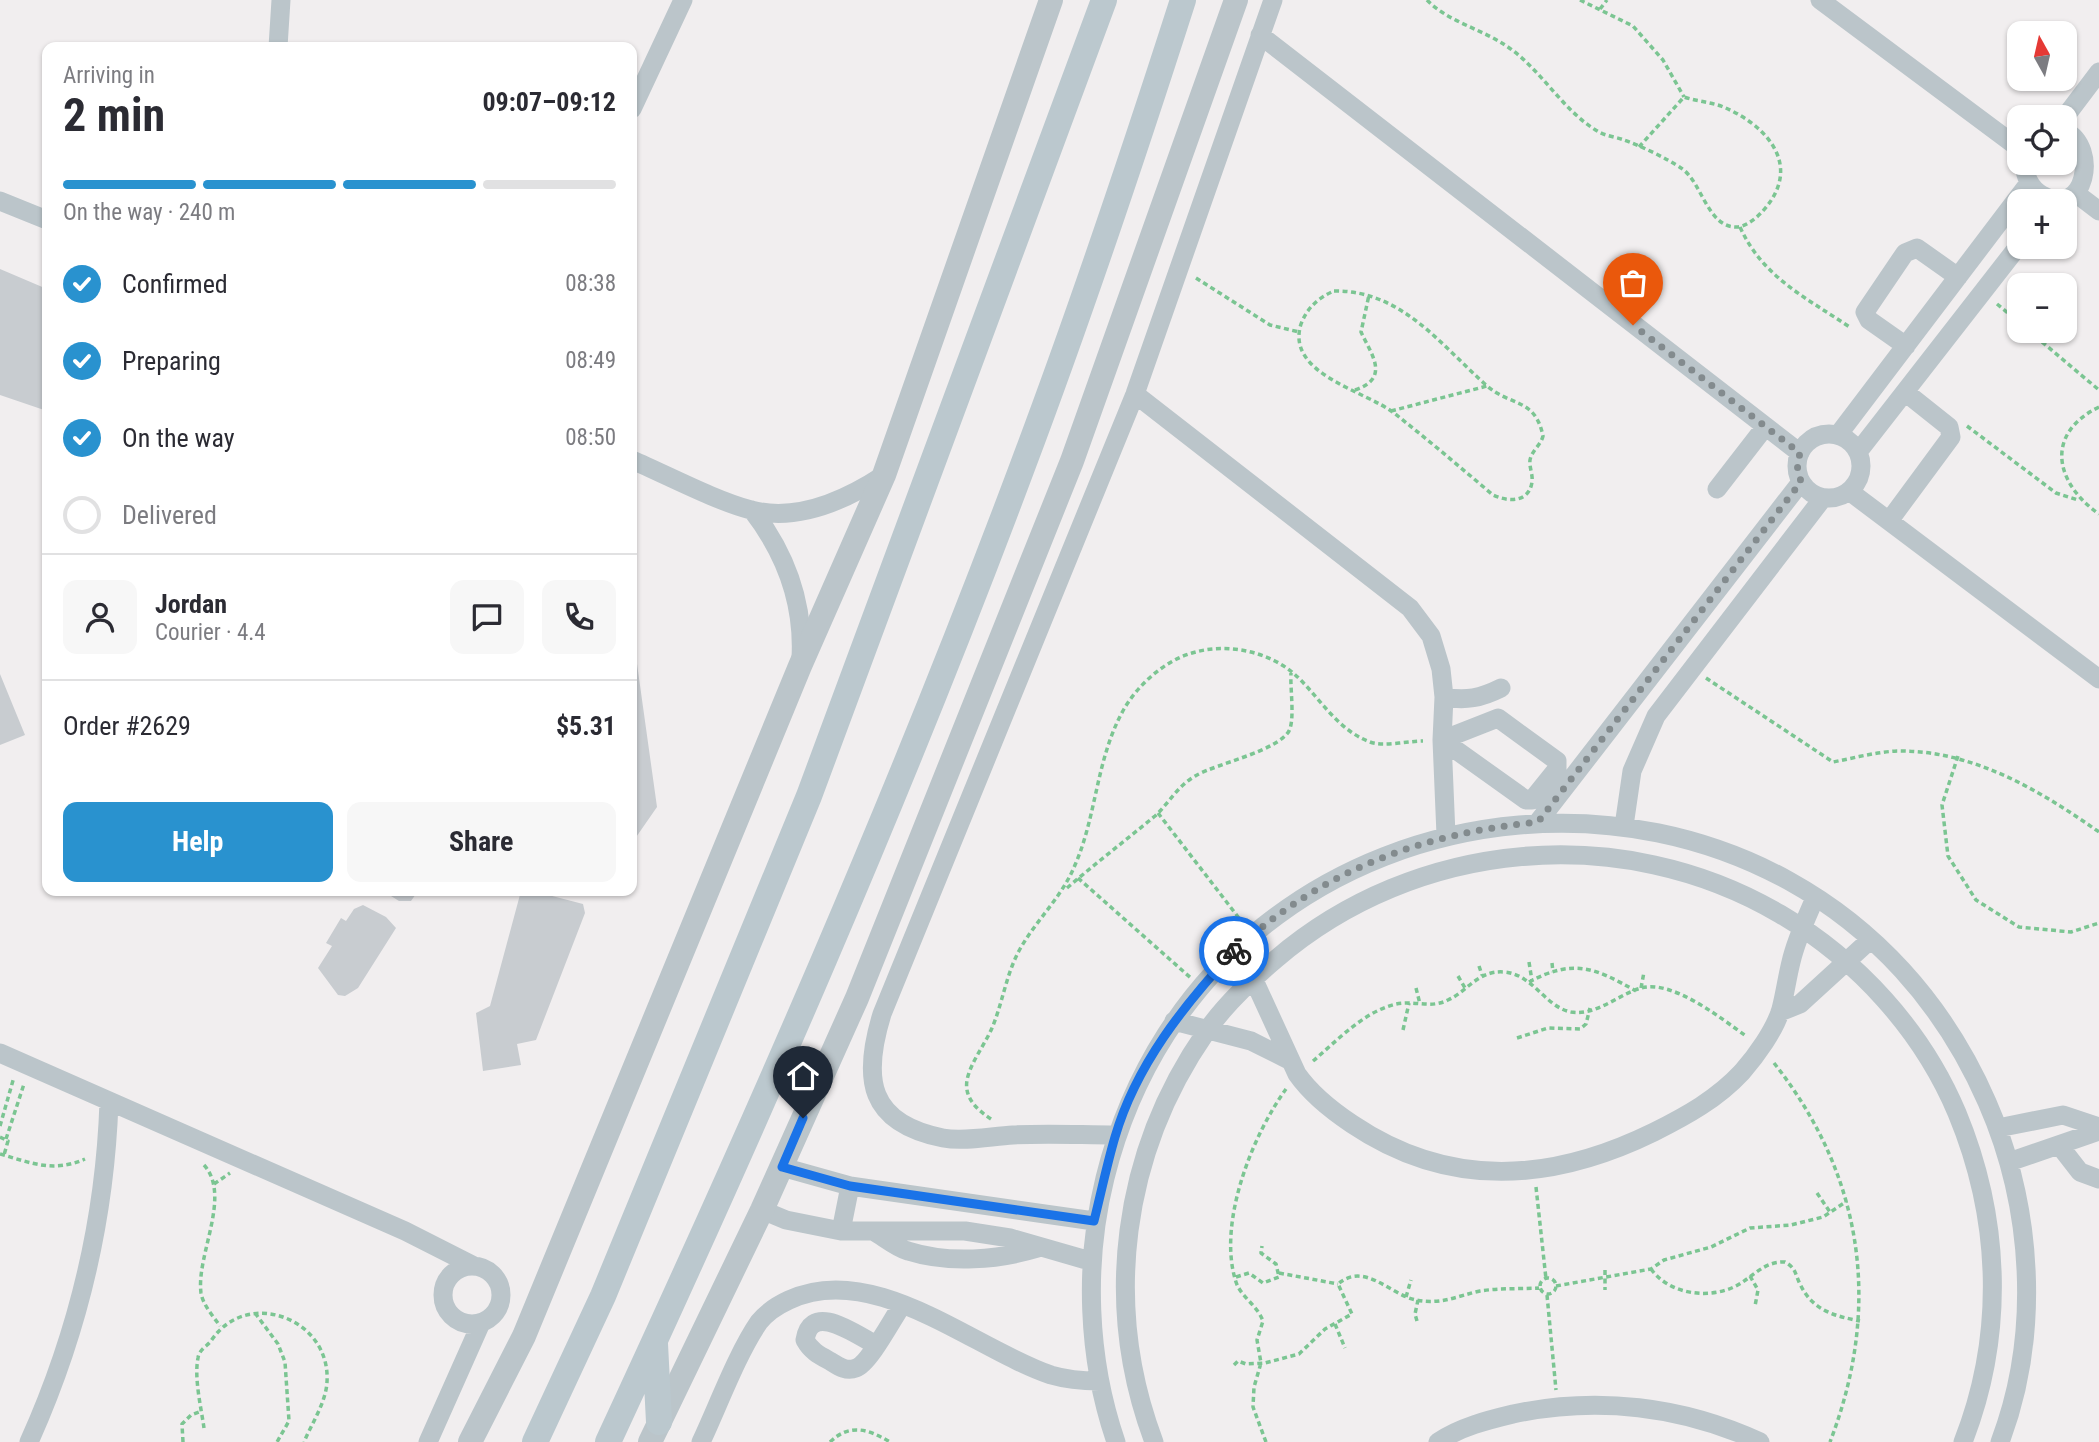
<!DOCTYPE html>
<html lang="en">
<head>
<meta charset="utf-8">
<style>
	body { margin:0; font-family:"Roboto Condensed",sans-serif; background:#f7f7f7; color:#2b2b33; height:100vh; display:flex; flex-direction:column; font-size:26px; white-space:nowrap }
	* { box-sizing:border-box; margin:0 }
	p { font-size:23px; color:#7c7c81 }
	.icon { flex:none; width:38px; height:38px; fill:none; stroke:currentColor; stroke-width:2; stroke-linecap:round; stroke-linejoin:round }
	.map { position:relative; flex:1; overflow:hidden }
	.panel { position:absolute; left:42px; top:42px; width:595px; height:854px; display:flex; flex-direction:column; background:#fff; border-radius:14px; box-shadow:0 2px 5px #0004 }
	.panel>* { flex:none }
	.needle { width:46px; rotate:352deg }
	.fabs { position:absolute; left:2007px; top:21px; display:grid; gap:14px }
	.fabs a { display:grid; place-items:center; width:70px; height:70px; border-radius:14px; background:#fff; box-shadow:0 2px 5px #0004; font-size:35px }
	.pin { position:absolute; display:grid; place-items:center; width:60px; height:60px; color:#fff; margin:-72px -30px; border-radius:50% 50% 50% 0; rotate:-45deg; box-shadow:0 0 7px #0007 }
	.pin .icon { rotate:45deg }
	.courier { position:absolute; display:grid; place-items:center; width:70px; height:70px; margin:-35px; border:5px solid #1a73e8; border-radius:50%; background:#fff; color:#222; box-shadow:0 2px 9px #0007 }
	.head em { font-style:normal; font-weight:700 }
	.head div { display:flex; flex-direction:column-reverse }
	.head { display:flex; align-items:center; justify-content:space-between; height:119px; padding:0 21px }
	h1 { font-size:46px; font-weight:700; line-height:52px }
	.bar { display:grid; grid-template-columns:repeat(4,1fr); gap:10px 7px; align-content:center; height:84px; padding:0 21px }
	.bar i { height:9px; border-radius:5px; background:#e1e1e2 }
	.bar .selected { background:#2992cf }
	.bar p { grid-column:span 4 }
	.line { display:flex; align-items:center; gap:18px; padding:0 21px; border-top:2px solid #e1e1e2 }
	.line div { flex:1 }
	.round { display:grid; place-items:center; flex:none; width:74px; height:74px; border-radius:14px; background:#f7f7f7 }
	ol { padding:0 21px; list-style:none }
	li { display:flex; align-items:center; gap:21px; height:77px }
	li p { margin-inline-start:auto }
	li .icon { padding:7px; border-radius:50%; background:#2992cf; color:#fff; stroke-width:4 }
	li:last-child { color:#7c7c81 }
	li i { width:38px; height:38px; border:4px solid #e1e1e2; border-radius:50% }
	.action { display:flex; gap:14px; margin-top:auto; padding:14px 21px }
	.action a { flex:1; height:80px; border-radius:14px; background:#2992cf; color:#fff; font-size:28px; font-weight:700; line-height:80px; text-align:center }
	.action a+a { background:#f7f7f7; color:#2b2b33 }
	.map>svg:first-child { display:block }
	.building { fill:#c8ccd0 }
	.lines { fill:none; stroke-linecap:round; stroke-linejoin:round }
	.path { stroke:#7bc592; stroke-width:3.5; stroke-dasharray:5 3.5; stroke-linecap:butt }
	.minor { stroke:#bbc5ca; stroke-width:19 }
	.tertiary { stroke:#bbc5ca; stroke-width:24 }
	.secondary { stroke:#bbc8ce; stroke-width:26 }
	.done { stroke:#838b8e; stroke-width:7; stroke-dasharray:0 12.6 }
	.route { stroke:#1a73e8; stroke-width:9 }
</style>
</head>
<body>
<div class="map">
<svg width="2099" height="1442" viewBox="0 0 2099 1442">
	<rect width="100%" height="100%" fill="#f1eeef"/>
	<!-- building -->
	<path class="building" d="M0,269L47,289V411L0,395Z
		M632,628L657,807L632,843Z
		M0,674L25,735L0,745Z
		M383,891H418L411,901H399Z
		M521,891H533L583,904L585,913L536,1040L517,1044L521,1065L483,1071L476,1013L490,1006Z
		M363,905L386,917L396,928L358,988L345,996L338,995L318,968L332,946L326,943L341,918L346,921L354,909Z"/>
	<g class="lines">
		<!-- path -->
		<path class="path" d="M1427,0C1447,21 1481,29 1505,45C1541,68 1562,111 1599,132C1606,136 1616,137 1624,140C1639,145 1668,159 1681,168C1702,181 1707,228 1737,227C1750,226 1763,212 1770,202C1800,159 1761,122 1721,106C1709,102 1696,101 1684,97L1639,147
			M1580,0L1633,26L1663,60L1684,97
			M1600,9L1607,0
			M1740,227C1763,278 1807,298 1851,328
			M1196,278L1270,325L1299,332
			M1334,291C1401,290 1440,344 1486,385C1510,407 1535,397 1543,436C1541,445 1532,450 1530,460C1529,467 1533,474 1532,482C1529,503 1508,502 1493,495C1460,467 1427,439 1394,413C1366,391 1285,374 1301,324C1307,308 1318,298 1334,291Z
			M1997,304L2020,323
			M2029,331L2099,390
			M1355,390C1391,378 1371,354 1361,332L1369,295
			M2099,407C2044,434 2055,483 2099,514
			M1391,411L1487,386
			M1967,426L2056,493L2078,500
			M1706,678L1833,762C1854,758 1876,752 1897,751C1973,750 2039,790 2099,832
			M1958,756L1942,805L1948,856L1976,900L2019,927L2071,932L2099,923
			M1158,813L1242,922
			M1078,878L1192,979
			M1067,888C1096,863 1126,840 1155,816C1170,802 1178,785 1197,775C1219,763 1277,751 1289,731C1295,719 1290,689 1291,673
			M1529,962L1532,981
			M1552,963L1553,972
			M1479,966L1482,975
			M1458,976L1465,988
			M1529,982C1574,958 1595,968 1636,991
			M1416,988L1420,1004
			M1641,988L1644,972
			M1403,1030L1409,1003
			M1517,1038L1548,1028L1580,1029L1586,1024L1590,1008
			M1313,1061C1338,1040 1363,1012 1396,1004C1414,1000 1431,1009 1448,1000C1468,991 1478,970 1504,972C1533,974 1545,1007 1571,1012C1597,1016 1619,994 1641,988C1672,979 1722,1019 1746,1036
			M1774,1063C1864,1177 1882,1307 1830,1442
			M991,1119C976,1109 962,1096 968,1076C973,1059 985,1044 992,1028C1003,1002 1006,974 1020,949C1037,919 1062,897 1075,865C1097,815 1096,758 1124,709C1138,685 1164,661 1192,653C1224,643 1265,650 1292,672C1318,694 1335,729 1370,742C1383,747 1408,741 1423,741
			M0,1126L14,1077
			M0,1137L8,1141L4,1155
			M6,1139L24,1084
			M0,1154C32,1163 53,1173 85,1159
			M204,1165C232,1196 196,1255 201,1293C203,1305 213,1316 220,1326
			M214,1184L230,1173
			M1536,1187L1546,1279
			M1817,1193L1830,1212
			M1651,1269C1669,1294 1708,1300 1736,1286C1753,1277 1764,1261 1785,1262C1796,1268 1795,1274 1800,1284C1812,1310 1834,1316 1860,1321
			M1605,1270V1290
			M1279,1273L1338,1284
			M1750,1276L1758,1290L1755,1306
			M1236,1277L1249,1273L1263,1283L1279,1277L1276,1264L1261,1253L1262,1246
			M1540 1286a8 8 0 1 1 16 0a8 8 0 1 1-16 0Z
			M1556,1286L1651,1269L1664,1260L1711,1247L1750,1228L1791,1225L1823,1217L1847,1201
			M1547,1295L1556,1390
			M1406,1297L1411,1280
			M255,1313L278,1344L285,1362L289,1421L277,1442
			M1417,1321L1415,1314L1418,1300
			M1335,1324L1345,1348
			M1234,1365L1238,1361L1246,1364L1265,1363L1299,1354L1325,1329L1352,1314L1338,1284C1365,1261 1390,1295 1416,1300C1441,1305 1457,1296 1480,1291C1499,1288 1520,1289 1539,1288
			M204,1428C201,1407 194,1378 198,1358C199,1350 207,1346 211,1341C246,1287 331,1318 327,1382C326,1402 312,1423 304,1442
			M183,1442L182,1424L191,1415L202,1411
			M830,1442C850,1423 868,1429 890,1442
			M1266,1442L1253,1407L1254,1387L1261,1363L1257,1340L1263,1321C1257,1305 1241,1297 1236,1282C1217,1224 1252,1136 1286,1089"/>
		<!-- minor -->
		<path class="minor" d="M1820,0L2020,149
			M1260,35L1800,453
			M278,47L281,0
			M632,109L683,0
			M2065,117L2099,72
			M2024,163C2025,176 2029,188 2042,195C2086,220 2099,147 2065,131
			M2078,195L2099,211
			M0,201L47,220
			M1906,346L1869,320L1865,312L1905,253L1917,248L1958,277
			M1135,394L1410,608L1431,636L1441,669L1444,697L1442,740L1446,835
			M1797 466a32 32 0 1 1 64 0a32 32 0 1 1-64 0Z
			M1838,435L2029,183
			M1858,452L2020,244
			M632,460C667,475 716,501 751,510C797,522 846,500 884,475
			M1717,489L1765,427
			M1849,491L2099,679
			M752,510C786,554 804,602 801,658
			M1889,521L1951,437L1949,427L1905,392
			M1444,697C1466,701 1481,698 1501,688
			M1498,718L1557,761V769L1532,800H1526L1442,740Z
			M1538,822L1801,482
			M1624,826L1632,771L1656,716L1823,498
			M1235,951L1253,978L1297,1074C1311,1094 1331,1110 1352,1124C1450,1190 1552,1182 1654,1132C1686,1116 1717,1099 1742,1072C1756,1056 1775,1030 1781,1009C1785,994 1787,978 1791,962C1796,940 1806,919 1815,898
			M1780,1012L1800,1004L1870,940
			M1174,1021L1251,1041L1291,1061
			M0,1053L405,1231L474,1266
			M1998,1128L2063,1115L2099,1127
			M1116,1135C1082,1135 1047,1133 1013,1135C992,1136 965,1142 943,1138C868,1123 862,1079 882,1014L1135,394L1273,0
			M2059,1145L2080,1172L2099,1179
			M2009,1162L2099,1131
			M782,1167L850,1186L1094,1221
			M762,1210L786,1220L841,1231H965L1010,1238L1090,1261
			M841,1231L850,1186
			M875,1232C885,1238 897,1248 908,1251C949,1264 998,1260 1038,1248
			M443 1295a29 29 0 1 1 58 0a29 29 0 1 1-58 0Z
			M876,1345C855,1334 811,1301 805,1340C811,1351 819,1355 830,1361C838,1366 846,1372 856,1368C869,1364 893,1318 902,1305
			M29,1442C78,1333 105,1221 109,1102
			M428,1442L481,1323
			M701,1442C718,1406 737,1354 759,1322C767,1312 778,1305 789,1300C874,1260 974,1349 1051,1375C1068,1380 1082,1381 1099,1381
			M1116,1442C1087,1358 1084,1263 1105,1178C1212,746 1809,694 1987,1102C2033,1207 2041,1334 2000,1442
			M1154,1442C1102,1304 1122,1153 1206,1032C1225,1004 1251,980 1276,959C1416,839 1622,821 1780,914C1858,960 1922,1030 1957,1113C2001,1219 2005,1335 1963,1442
			M1438,1442C1460,1427 1488,1420 1513,1414C1597,1396 1682,1406 1760,1442"/>
		<!-- tertiary -->
		<path class="tertiary" d="M470,1442L524,1336L800,666L884,475L1051,0
			M650,1442L762,1210L857,998L1072,461L1236,0"/>
		<!-- secondary -->
		<path class="secondary" d="M655,1344L659,1422
			M535,1442L603,1296L809,796L1104,0
			M608,1442C757,1121 899,797 1023,465C1081,311 1133,156 1183,0"/>
	</g>
	<g class="lines">
		<!-- done -->
		<path class="done" d="M1234,951C1323,870 1420,834 1538,822L1801,482L1797,465L1800,453L1633,325"/>
		<!-- route -->
		<path class="route" d="M803,1118L782,1167L850,1186L1094,1221C1101,1193 1107,1164 1115,1137C1136,1065 1184,1005 1234,951"/>
	</g>
</svg>
<div class="fabs">
<a><svg class="needle" viewBox="-14 -14 28 28"><path d="M0-13l5 13h-10z" fill="#e53935"/><path d="M0 13l5-13h-10z" fill="#7c7c81"/></svg></a>
<a><svg class="icon" aria-label="locate" viewBox="0 0 24 24"><circle cx="12" cy="12" r="6"/><path d="M12 2v4M12 18v4M2 12h4M18 12h4"/></svg></a>
<a>+</a>
<a>−</a>
</div>
<div class="pin" style="left:1633px;top:325px;background:#ea580c"><svg class="icon" aria-label="bag" viewBox="0 0 24 24"><path d="M5 8h14l-1 12H6zM9 8a3 3 0 0 1 6 0"/></svg></div>
<div class="pin" style="left:803px;top:1118px;background:#1f2937"><svg class="icon" aria-label="home" viewBox="0 0 24 24"><path d="M3 11l9-7 9 7M6 9v11h12V9"/></svg></div>
<div class="courier" style="left:1234px;top:951px"><svg class="icon" aria-label="bike" viewBox="0 0 24 24"><circle cx="6" cy="16" r="4"/><circle cx="18" cy="16" r="4"/><path d="M6 16l4-8h5l3 8M10 8l3 8H6M13 5h3"/></svg></div>
<section class="panel">
<div class="head"><div><h1>2 min</h1><p>Arriving in</p></div><em>09:07–09:12</em></div>
<div class="bar"><i class="selected"></i><i class="selected"></i><i class="selected"></i><i></i><p>On the way · 240 m</p></div>
<ol>
<li><svg class="icon" aria-label="check" viewBox="0 0 24 24"><path d="M5 12l5 5 9-10"/></svg>Confirmed<p>08:38</p></li>
<li><svg class="icon" aria-label="check" viewBox="0 0 24 24"><path d="M5 12l5 5 9-10"/></svg>Preparing<p>08:49</p></li>
<li><svg class="icon" aria-label="check" viewBox="0 0 24 24"><path d="M5 12l5 5 9-10"/></svg>On the way<p>08:50</p></li>
<li><i></i>Delivered</li>
</ol>
<div class="line" style="height:126px"><a class="round"><svg class="icon" aria-label="person" viewBox="0 0 24 24"><circle cx="12" cy="8" r="4"/><path d="M4 21q1-7 8-7t8 7"/></svg></a><div><b>Jordan</b><p>Courier · 4.4</p></div><a class="round"><svg class="icon" aria-label="chat" viewBox="0 0 24 24"><path d="M4 5h16v11H9l-5 4z"/></svg></a><a class="round"><svg class="icon" aria-label="phone" viewBox="0 0 24 24"><path d="M5 4h4l2 5-3 2q2 4 5 5l2-3 5 2v4C11 20 4 13 5 4z"/></svg></a></div>
<div class="line" style="height:91px"><div>Order #2629</div><b>$5.31</b></div>
<div class="action"><a>Help</a><a>Share</a></div>
</section>
</div>
</body>
</html>
